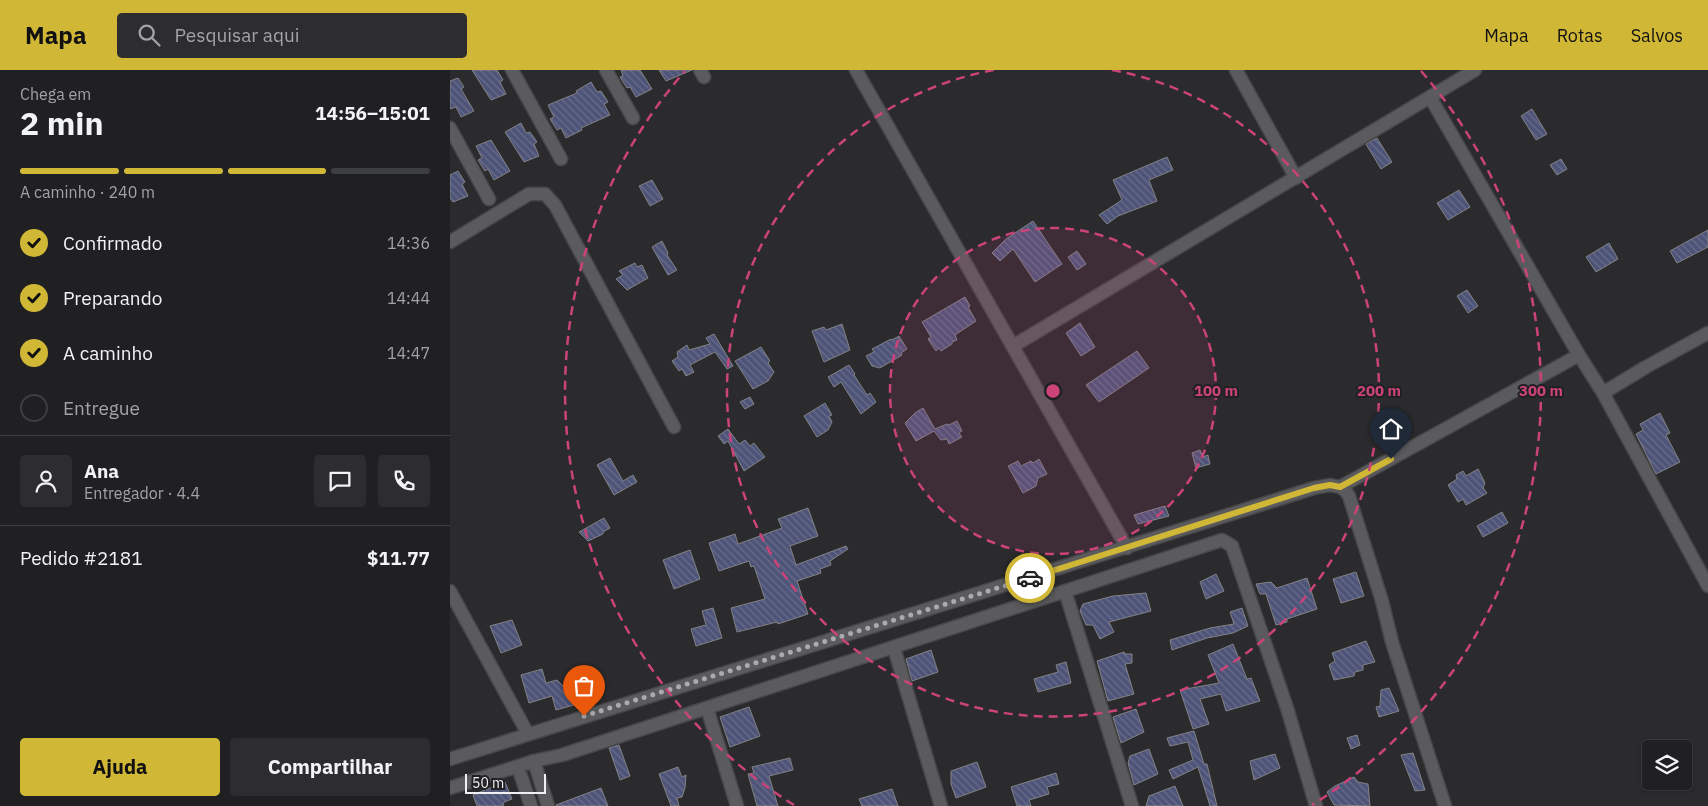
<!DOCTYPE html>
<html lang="pt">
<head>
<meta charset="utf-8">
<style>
	body { margin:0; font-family:"IBM Plex Sans",sans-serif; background:#2d2d2f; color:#f1f3f6; height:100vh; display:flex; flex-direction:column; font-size:19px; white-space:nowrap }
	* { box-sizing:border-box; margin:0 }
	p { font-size:16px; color:#a2a3a5 }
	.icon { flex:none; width:28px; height:28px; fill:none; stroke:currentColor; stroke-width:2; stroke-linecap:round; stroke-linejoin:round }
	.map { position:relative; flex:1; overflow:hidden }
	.details { display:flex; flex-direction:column; background:#202022; width:450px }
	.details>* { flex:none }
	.fabs { position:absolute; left:1192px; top:670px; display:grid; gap:10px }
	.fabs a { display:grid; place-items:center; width:50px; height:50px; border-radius:5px; background:#202022; box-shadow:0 1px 4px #0004,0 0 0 1px #3d3e40; font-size:25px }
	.scale { position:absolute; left:15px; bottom:12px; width:81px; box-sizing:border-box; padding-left:5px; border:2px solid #f0f0f2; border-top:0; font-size:14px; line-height:18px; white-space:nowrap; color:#f0f0f2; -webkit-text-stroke:4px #212124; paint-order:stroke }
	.pin { position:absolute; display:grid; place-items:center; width:42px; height:42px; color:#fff; margin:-51px -21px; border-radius:50% 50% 50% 0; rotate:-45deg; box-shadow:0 0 5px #0007 }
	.pin .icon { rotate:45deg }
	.courier { position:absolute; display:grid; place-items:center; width:50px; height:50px; margin:-25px; border:4px solid #d1b736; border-radius:50%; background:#fff; color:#222; box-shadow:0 1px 6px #0007 }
	.headline em { font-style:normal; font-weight:700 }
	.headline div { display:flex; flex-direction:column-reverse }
	.headline { display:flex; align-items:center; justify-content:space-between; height:85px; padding:0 20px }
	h1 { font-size:32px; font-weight:700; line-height:38px }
	.bar { display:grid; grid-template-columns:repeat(4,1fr); gap:8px 5px; align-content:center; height:60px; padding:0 20px }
	.bar i { height:6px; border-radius:4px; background:#3d3e40 }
	.bar .on { background:#d1b736 }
	.bar p { grid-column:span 4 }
	.line { display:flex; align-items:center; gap:12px; padding:0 20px; border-top:1px solid #3d3e40 }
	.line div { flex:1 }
	.round { display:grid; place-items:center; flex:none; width:52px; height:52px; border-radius:5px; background:#2d2d2f }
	ol { padding:0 20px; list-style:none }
	li { display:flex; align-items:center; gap:15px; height:55px }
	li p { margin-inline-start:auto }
	li .icon { padding:5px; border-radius:50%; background:#d1b736; color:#111; stroke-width:4 }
	li:last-child { color:#a2a3a5 }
	li i { width:28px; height:28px; border:2px solid #3d3e40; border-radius:50% }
	.primary-button { display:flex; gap:10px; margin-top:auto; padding:10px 20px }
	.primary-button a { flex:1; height:58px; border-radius:5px; background:#d1b736; color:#111; font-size:20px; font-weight:700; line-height:58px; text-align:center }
	.primary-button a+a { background:#2d2d2f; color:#f1f3f6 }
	header { display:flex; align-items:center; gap:30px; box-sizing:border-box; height:70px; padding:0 25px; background:#d1b736; color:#111 }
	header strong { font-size:24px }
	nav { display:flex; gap:28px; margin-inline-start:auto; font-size:18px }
	.search { width:350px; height:45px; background:#2d2d2f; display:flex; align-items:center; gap:12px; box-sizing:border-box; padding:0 18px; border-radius:5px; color:#a2a3a5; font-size:19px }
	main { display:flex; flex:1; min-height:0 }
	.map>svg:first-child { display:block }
	.building { fill:url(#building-back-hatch); stroke:#828285 }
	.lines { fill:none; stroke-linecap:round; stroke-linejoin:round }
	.street-casing { stroke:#474749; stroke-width:15 }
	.street { stroke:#5b5b5d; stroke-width:12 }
	.done { stroke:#ababad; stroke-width:5; stroke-dasharray:0 9 }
	.route { stroke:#d1b736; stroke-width:6 }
	.ring { fill:none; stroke:#cb4379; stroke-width:2.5; stroke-dasharray:9 6 }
	.centre { fill:#cb4379; stroke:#212124; stroke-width:2.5 }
	.ring-label { font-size:15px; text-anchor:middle; font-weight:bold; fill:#cb4379; stroke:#212124; stroke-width:4; stroke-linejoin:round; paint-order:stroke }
</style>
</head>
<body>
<header>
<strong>Mapa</strong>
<div class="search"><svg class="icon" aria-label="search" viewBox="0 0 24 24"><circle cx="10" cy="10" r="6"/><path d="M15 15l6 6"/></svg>Pesquisar aqui</div>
<nav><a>Mapa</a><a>Rotas</a><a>Salvos</a></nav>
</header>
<main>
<section class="details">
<div class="headline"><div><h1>2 min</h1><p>Chega em</p></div><em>14:56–15:01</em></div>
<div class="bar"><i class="on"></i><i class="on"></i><i class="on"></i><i></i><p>A caminho · 240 m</p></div>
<ol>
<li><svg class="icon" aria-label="check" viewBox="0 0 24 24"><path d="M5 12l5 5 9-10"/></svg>Confirmado<p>14:36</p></li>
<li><svg class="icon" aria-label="check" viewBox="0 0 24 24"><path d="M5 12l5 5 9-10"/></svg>Preparando<p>14:44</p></li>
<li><svg class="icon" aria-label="check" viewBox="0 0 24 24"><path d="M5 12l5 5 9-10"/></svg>A caminho<p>14:47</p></li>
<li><i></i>Entregue</li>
</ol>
<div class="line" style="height:90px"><a class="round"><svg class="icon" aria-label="person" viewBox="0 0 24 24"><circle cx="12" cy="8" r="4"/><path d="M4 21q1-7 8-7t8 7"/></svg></a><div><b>Ana</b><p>Entregador · 4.4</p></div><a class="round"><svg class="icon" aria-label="chat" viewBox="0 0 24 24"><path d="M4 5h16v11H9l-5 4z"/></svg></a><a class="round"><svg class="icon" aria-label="phone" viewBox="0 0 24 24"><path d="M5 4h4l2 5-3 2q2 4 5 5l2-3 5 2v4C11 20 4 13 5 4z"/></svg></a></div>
<div class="line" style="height:65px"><div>Pedido #2181</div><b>$11.77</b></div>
<div class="primary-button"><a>Ajuda</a><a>Compartilhar</a></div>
</section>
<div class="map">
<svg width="1258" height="736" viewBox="0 0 1258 736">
	<defs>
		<pattern id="building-back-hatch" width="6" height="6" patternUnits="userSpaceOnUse" patternTransform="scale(1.25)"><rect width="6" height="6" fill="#4e5478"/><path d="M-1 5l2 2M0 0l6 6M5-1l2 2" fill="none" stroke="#686d8c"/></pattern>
	</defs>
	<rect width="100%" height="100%" fill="#2b2b2d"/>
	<!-- building -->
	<path class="building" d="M22,0H47L53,10L50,12L56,24L41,30Z
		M171,0H190L202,19L186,27L180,17L177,18L170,7L173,6Z
		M209,0H242L216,11Z
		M8,8L14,17L11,19L24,41L11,47L6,37L0,39V11Z
		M141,12L147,22L151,21L158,32L154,34L160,45L131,58L132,60L116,68L111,58L107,60L100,49L104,47L98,35L127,23L126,21Z
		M1082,39L1097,64L1086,70L1071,46Z
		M71,53L76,63L80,62L87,72L84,74L89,86L74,92L55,62Z
		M927,68L942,92L931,99L916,74Z
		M41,70L60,101L44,110L38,99L35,101L28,90L32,88L26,76Z
		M717,87L723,100L699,110L707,131L668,146L657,154L649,145L672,130L663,110Z
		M1111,89L1117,99L1107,105L1100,95Z
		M8,101L15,112L12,114L18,126L3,132L0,128V105Z
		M202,110L213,129L200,136L189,116Z
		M1009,120L1020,137L998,150L987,133Z
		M583,151L612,194L585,212L563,179L550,191L542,183L556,169Z
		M1258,160V177L1227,193L1220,181Z
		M212,171L218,183L217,185L227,200L218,205L202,177Z
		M1159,173L1168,189L1146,202L1136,187Z
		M627,181L636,194L627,200L618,187Z
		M185,193L187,197L192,195L198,208L177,220L166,209L173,205L169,201Z
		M1017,220L1028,236L1018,243L1007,226Z
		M515,227L520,236L518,237L526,251L505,265L507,270L502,272V274L491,281L489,278L486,281L478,269L481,267L472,252Z
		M630,253L645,277L631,286L616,263Z
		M392,254L400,280L374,292L362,261L374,257L376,260Z
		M264,264L283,296L277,299L265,282L240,295L244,302L236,306L232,299L229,301L222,291L228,287L227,282L237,275L239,280L260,274L256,268Z
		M449,266L457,279L451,283L452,285L430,298L422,296L416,286L424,282L422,279L441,269L442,270Z
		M311,277L320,291L318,293L324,302L318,311L303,319L285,291Z
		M687,281L699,298L649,332L636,315Z
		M399,295L405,304L404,305L417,325L420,323L426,332L411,344L391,312L384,317L378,307Z
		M300,327L304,334L295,339L290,332Z
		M375,333L382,345L379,346L382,352L378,360L367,367L354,346Z
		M473,338L485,359L497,354L499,355L507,351L512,361L509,363L512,367L499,374L497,369L491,370L484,361L466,371L455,353L465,343Z
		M1210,343L1220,363L1216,365L1230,392L1206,404L1186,364L1193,360L1190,354Z
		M278,359L289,374L295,370L300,376L304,373L315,387L294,401L278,371L274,374L268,366Z
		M750,380L753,387L758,385L760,394L746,398L742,383Z
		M160,388L173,411L183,405L187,412L164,425L147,395Z
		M589,389L597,404L588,408L586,416L573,423L558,396L568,391L571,396L581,391L583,393Z
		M1028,399L1035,413L1033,418L1037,423L1016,435L1013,429L1008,432L998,415L1007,409L1006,405L1013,401L1016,406Z
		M715,436L719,446L688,454L684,445Z
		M358,438L368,466L340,476L346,495L396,476L398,479L380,491L381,495L370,499L371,503L347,511L358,544L328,554L327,552L287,562L281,538L315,529L304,496L301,497L299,491L269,501L259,473L285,464L288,474L332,458L328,449Z
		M1052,442L1058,453L1033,467L1027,456Z
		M154,448L160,458L153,462V464L138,471L129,462Z
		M240,480L250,509L224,519L213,490Z
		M906,502L914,526L891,533L883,509Z
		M766,504L774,521L756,529L750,512Z
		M857,508L867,539L837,549V552L826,555L816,524H810L806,514L821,512L827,518Z
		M696,523L701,541L659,552L664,562L650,569L643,555H636L630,541L633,534L663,526Z
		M263,538L272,568L246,576L241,559L256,555L252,541Z
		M792,538L798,556L783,563L757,568L722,580L720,570L760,558L784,554L780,542Z
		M62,550L72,575L51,583L40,556Z
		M916,571L925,592L913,595V600L905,602L904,606L884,610L879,595L885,591L882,583Z
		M783,574L797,609L801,608L810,631L776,641L771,624L750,629L759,654L743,659L730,620L769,613L758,585Z
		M481,580L488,602L462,611L456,589Z
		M674,582L675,584H682V593L675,594L684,624L658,631L647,591Z
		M616,592L621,613L588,622L584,609L608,602L606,595Z
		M92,599L96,613L107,610L117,620L127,617L131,633L106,640L102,626L79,633L71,605Z
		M939,618L949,641L929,647L926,637L930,636L931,620Z
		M299,637L310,666L280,677L270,647Z
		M686,639L694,662L671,673L663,647Z
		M744,661L754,694H757L767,736H760L748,697L723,709L719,700L743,690L738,672L720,676L717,668Z
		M907,665L910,675L901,679L897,668Z
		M169,675L180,706L170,710L159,678Z
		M699,679L708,704L684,715L678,693L680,686Z
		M963,683L975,720L965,721L951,685Z
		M825,684L830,698L804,710L800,691Z
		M340,688L343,700L319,706L328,736H307L298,704L304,703L302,697Z
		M527,692L536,717L506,728L501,714V701Z
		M228,697L232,707L236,705L235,718L232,727L227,728L229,736H221L209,704Z
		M606,703L609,714L597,717L599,724L579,730L581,736H567L561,717Z
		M904,707L908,712L918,714L920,736L884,735L877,722L885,716Z
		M55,712L62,729L54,732L53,736H27L23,725Z
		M725,716L733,736H696L699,726Z
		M151,718L158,736H107L106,735Z
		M442,719L448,736H412L409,729Z"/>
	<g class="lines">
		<!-- street casing -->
		<g class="street-casing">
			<path id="street" d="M62,0L111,89
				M156,0L183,48
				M250,0L254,7
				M406,0L677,478
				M786,0L846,108
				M980,27L1129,285L1153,323L1258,516
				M0,58L39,129
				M0,172L79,124H95L105,135L224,357
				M563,276L1025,0
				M1153,323L1196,297L1258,263
				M890,417L1129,285
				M0,521L78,664
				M615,521L682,736
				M444,578L491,736
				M257,638L287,736
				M0,689L864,418L880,415L890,417L895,420L899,426L932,531L942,572L995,736
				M84,691L98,736
				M68,697L81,736
				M0,718L84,691L112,685L772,470L782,476L837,638L866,736"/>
		</g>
		<!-- street -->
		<use href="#street" class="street"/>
	</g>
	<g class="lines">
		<!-- done -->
		<path class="done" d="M134,646L580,508"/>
		<!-- route -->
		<path class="route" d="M580,508L864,418L880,415L890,417L941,389"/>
	</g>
	<!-- distance rings -->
	<circle cx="603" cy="321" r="163" fill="#cb4379" fill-opacity=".12"/>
	<g class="ring">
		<circle cx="603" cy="321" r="163"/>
		<path d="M662 0A326 326 0 1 1 544 0"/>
		<path d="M344 735A488 488 0 0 1 235 1M971 1A488 488 0 0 1 862 735"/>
	</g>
	<circle cx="603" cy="321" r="8" class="centre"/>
	<g class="ring-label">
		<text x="766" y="326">100 m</text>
		<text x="929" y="326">200 m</text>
		<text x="1091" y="326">300 m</text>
	</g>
</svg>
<div class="fabs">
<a><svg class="icon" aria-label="layers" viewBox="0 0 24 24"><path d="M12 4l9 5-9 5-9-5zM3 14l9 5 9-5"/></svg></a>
</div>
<div class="scale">50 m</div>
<div class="pin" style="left:134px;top:646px;background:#ea580c"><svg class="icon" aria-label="bag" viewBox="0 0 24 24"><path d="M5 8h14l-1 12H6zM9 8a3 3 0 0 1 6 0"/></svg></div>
<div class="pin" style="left:941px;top:389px;background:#1f2937"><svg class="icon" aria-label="home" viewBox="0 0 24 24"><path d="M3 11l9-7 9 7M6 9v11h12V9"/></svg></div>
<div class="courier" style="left:580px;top:508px"><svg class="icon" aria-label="car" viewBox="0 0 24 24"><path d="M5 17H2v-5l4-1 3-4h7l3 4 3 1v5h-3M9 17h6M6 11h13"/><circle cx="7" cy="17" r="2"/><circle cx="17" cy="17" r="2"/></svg></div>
</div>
</main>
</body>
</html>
